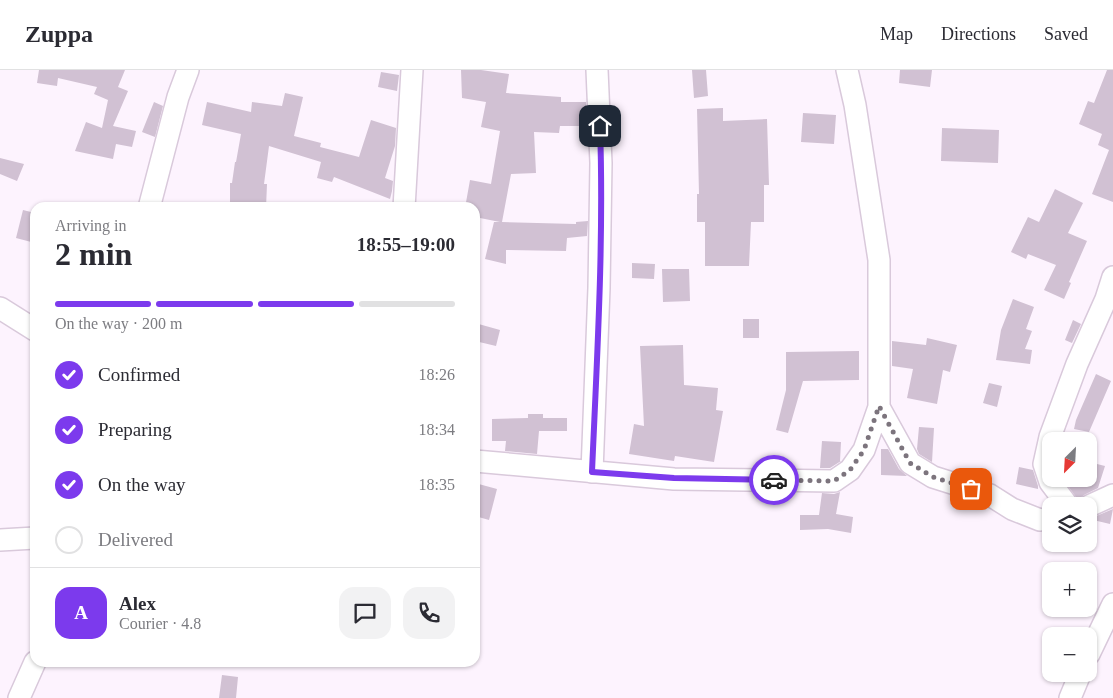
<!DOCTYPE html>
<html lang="en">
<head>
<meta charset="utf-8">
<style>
	body { margin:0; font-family:"Times New Roman",serif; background:#f2f2f3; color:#2b2b33; height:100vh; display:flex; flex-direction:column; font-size:19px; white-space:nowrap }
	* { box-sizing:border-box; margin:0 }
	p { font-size:16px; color:#7c7c81 }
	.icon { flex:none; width:28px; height:28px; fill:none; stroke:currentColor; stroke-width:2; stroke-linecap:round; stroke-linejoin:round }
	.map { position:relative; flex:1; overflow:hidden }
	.details { position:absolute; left:30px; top:132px; width:450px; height:465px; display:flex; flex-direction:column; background:#fff; border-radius:15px; box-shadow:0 1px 4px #0004 }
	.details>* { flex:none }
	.needle { width:32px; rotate:204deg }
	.tools { position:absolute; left:1042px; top:362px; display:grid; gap:10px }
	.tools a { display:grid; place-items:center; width:55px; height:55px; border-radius:10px; background:#fff; box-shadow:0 1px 4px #0004; font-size:25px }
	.pin { position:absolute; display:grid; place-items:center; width:42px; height:42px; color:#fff; margin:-21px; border-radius:10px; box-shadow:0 2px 8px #0006 }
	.courier { position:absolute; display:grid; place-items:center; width:50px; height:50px; margin:-25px; border:4px solid #7c3aed; border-radius:50%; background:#fff; color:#222; box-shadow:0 1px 6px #0007 }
	.overview em { font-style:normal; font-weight:800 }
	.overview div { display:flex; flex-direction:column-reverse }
	.overview { display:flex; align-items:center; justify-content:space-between; height:85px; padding:0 25px }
	h1 { font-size:32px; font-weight:800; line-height:38px }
	.bar { display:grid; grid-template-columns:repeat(4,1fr); gap:8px 5px; align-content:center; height:60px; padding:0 25px }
	.bar i { height:6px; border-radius:4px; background:#e1e1e2 }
	.bar .selected { background:#7c3aed }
	.bar p { grid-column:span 4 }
	.line { display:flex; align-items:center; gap:12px; padding:0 25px; border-top:1px solid #e1e1e2 }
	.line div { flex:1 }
	.round { display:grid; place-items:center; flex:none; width:52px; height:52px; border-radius:15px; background:#f2f2f3 }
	ol { padding:0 25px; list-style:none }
	li { display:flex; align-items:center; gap:15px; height:55px }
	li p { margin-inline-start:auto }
	li .icon { padding:5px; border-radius:50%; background:#7c3aed; color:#fff; stroke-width:4 }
	li:last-child { color:#7c7c81 }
	li i { width:28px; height:28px; border:2px solid #e1e1e2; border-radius:50% }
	header { display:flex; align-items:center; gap:30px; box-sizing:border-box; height:70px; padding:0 25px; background:#fff; border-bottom:1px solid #e1e1e2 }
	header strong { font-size:24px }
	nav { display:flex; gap:28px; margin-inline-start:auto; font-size:18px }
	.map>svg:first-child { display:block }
	.building { fill:#d1c1d3 }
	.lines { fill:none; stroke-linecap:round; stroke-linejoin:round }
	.minor-casing { stroke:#d9c9db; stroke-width:24 }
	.minor { stroke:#fff; stroke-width:21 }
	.done { stroke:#7c747d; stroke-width:5; stroke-dasharray:0 9 }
	.route { stroke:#7c3aed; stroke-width:6 }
</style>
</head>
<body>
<header>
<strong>Zuppa</strong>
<nav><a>Map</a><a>Directions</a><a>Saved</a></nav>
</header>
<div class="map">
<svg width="1113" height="628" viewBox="0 0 1113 628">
	<rect width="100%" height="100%" fill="#fdf3fe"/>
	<!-- building -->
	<path class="building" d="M39,0H125L118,17L128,21L113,56L136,61L132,77L116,74L113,89L75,81L86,52L102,58L108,30L94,24L97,17L58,8L57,16L37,13Z
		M461,0H481L509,4L506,23L561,27V32H586L587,56H560L559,63L534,62L536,103L511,104L502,152L576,154V152L588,151L587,166L567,168L566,181L506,180V194L485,189L494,152H500L475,147V138H465L470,110L491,114L500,61L481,57L486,32L462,28Z
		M692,0H706L708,26L694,28Z
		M900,0H932L930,17L899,13Z
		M1107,0H1113V132L1092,124L1109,80L1098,75L1102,64L1079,54L1088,31L1094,33Z
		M381,2L399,5L397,21L378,17Z
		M285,23L303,27L294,66L321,73L320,77L359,87L371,50L396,58L395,76L385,108L393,111L392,121L390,129L334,107L332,112L317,108L321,92L269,76L264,114H267L266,138H230V113H232L235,92H236L241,64L202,55L207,32L251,42L252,32L282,36Z
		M154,32L163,36L155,67L142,62Z
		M723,38V51L767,49L769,115H764V152H751L749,196H705V152H697V124H699L697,39Z
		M803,43L836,45L834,74L801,72Z
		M942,58L999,60L998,93L941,91Z
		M0,88L24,94L17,111L0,104Z
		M1055,119L1083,133L1068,163L1087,171L1069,212L1071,213L1064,229L1044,220L1056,195L1028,184L1026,189L1011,182L1028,147L1039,152Z
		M23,140L35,143V173L16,168Z
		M632,193L655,194L654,209L632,208Z
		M662,199H689L690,231L663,232Z
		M1013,229L1034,237L1026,259L1032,261L1025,279L1032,280L1030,294L996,290L1001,260Z
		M743,249H759V268H743Z
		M1073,250L1081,254L1072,273L1065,270Z
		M475,253L500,260L496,276L475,271Z
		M927,268L957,275L950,302L943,300L937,334L907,328L913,299L892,296V271L926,275Z
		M683,275L684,315L718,318L716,340L723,341L714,392L675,386L674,391L629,384L634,354L644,356L640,276Z
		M859,281V310L803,311L788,363L776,360L786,320V282Z
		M1096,304L1111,311L1089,362L1074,359L1076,350Z
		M989,313L1002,316L997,337L983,333Z
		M528,344H543V348H567V361H539L537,384L505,381L506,371H492V349L528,348Z
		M919,357L934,358L932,392L919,384L917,379Z
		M822,371L841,372L840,391H841L830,398H820Z
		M881,379H888L899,399L907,406L881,405Z
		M1089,392L1105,396L1098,418L1084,425L1078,430L1063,409H1089Z
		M1019,397L1033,400L1038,416V419L1016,414Z
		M475,413L497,419L489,450L475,446Z
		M840,422L836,444L853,447L851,463L828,459L800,460V445H819L822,423L834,424Z
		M1113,439L1110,454L1089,449V448L1094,447Z
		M222,605L238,607L236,628H219Z"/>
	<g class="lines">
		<!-- minor casing -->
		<g class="minor-casing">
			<path id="minor" d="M149,138L178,27L188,0
				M404,138L412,0
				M0,238L35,260
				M879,337L910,393L933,407L990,425L1012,439L1040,450L1051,448
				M475,391L674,409L834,411L850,400L864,380L879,337V190L855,35L847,0
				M592,402L599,218L601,93L597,0
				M1068,436L1050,412L1044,394L1050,367L1077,294L1106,229L1113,207
				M1089,436L1113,425
				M0,470L35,468
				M1089,584L1113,534
				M19,628L35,592
				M1070,628L1080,604"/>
		</g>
		<!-- minor -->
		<use href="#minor" class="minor"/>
	</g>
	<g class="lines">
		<!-- done -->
		<path class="done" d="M774,410L834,411L850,400L864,380L879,336L910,393L933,407L971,419"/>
		<!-- route -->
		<path class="route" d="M600,56C604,171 597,287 592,402L674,408L774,410"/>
	</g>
</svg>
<div class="tools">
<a><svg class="needle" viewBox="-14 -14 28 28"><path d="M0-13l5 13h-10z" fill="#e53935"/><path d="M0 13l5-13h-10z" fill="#7c7c81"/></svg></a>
<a><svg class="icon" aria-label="layers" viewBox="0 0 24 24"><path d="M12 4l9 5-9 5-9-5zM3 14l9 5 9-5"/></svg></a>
<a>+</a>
<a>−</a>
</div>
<div class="pin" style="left:971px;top:419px;background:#ea580c"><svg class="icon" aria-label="bag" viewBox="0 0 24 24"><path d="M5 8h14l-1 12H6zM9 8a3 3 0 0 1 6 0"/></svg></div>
<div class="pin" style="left:600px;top:56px;background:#1f2937"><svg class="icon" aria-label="home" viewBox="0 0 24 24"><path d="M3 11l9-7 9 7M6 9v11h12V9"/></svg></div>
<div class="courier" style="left:774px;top:410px"><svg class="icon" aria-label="car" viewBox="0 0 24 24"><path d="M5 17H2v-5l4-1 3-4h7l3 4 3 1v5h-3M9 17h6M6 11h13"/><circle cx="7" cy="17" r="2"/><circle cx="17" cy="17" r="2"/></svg></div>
<section class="details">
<div class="overview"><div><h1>2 min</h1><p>Arriving in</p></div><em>18:55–19:00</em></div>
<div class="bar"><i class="selected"></i><i class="selected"></i><i class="selected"></i><i></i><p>On the way · 200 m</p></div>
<ol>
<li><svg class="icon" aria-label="check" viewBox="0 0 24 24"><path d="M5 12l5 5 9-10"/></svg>Confirmed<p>18:26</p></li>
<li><svg class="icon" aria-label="check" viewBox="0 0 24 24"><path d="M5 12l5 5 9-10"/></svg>Preparing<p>18:34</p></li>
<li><svg class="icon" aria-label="check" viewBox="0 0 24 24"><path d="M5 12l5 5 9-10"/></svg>On the way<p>18:35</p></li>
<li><i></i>Delivered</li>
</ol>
<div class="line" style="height:90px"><b class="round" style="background:#7c3aed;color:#fff">A</b><div><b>Alex</b><p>Courier · 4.8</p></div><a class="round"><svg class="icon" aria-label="chat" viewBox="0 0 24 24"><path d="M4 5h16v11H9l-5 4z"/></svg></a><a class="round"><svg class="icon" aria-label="phone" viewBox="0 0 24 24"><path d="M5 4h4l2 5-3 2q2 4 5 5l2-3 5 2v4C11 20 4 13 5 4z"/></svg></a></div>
</section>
</div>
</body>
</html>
